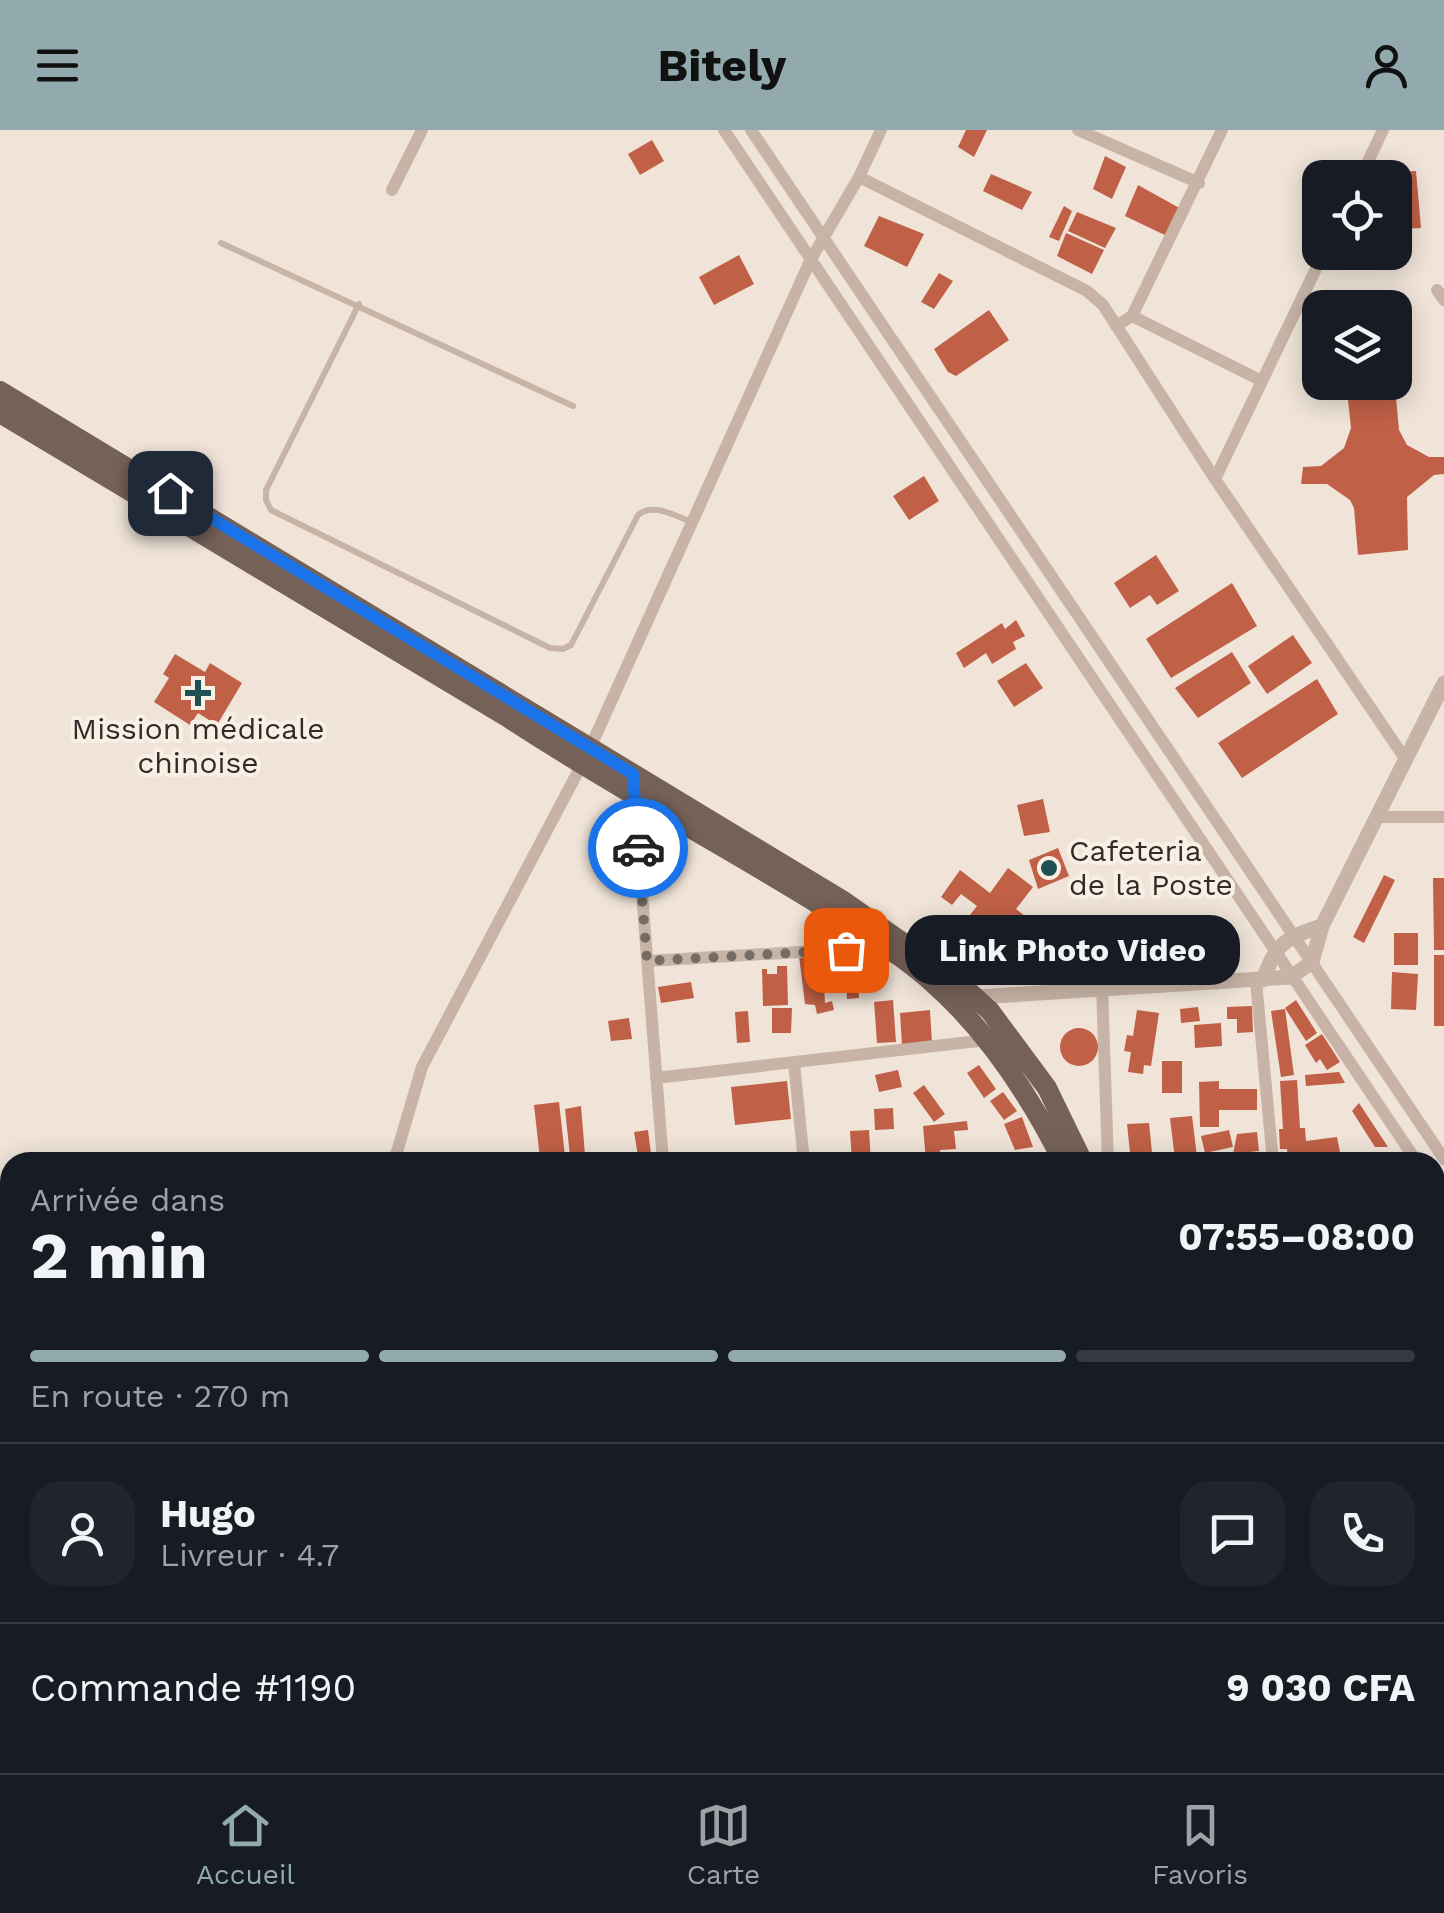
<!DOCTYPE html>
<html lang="fr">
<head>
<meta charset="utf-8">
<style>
	body { margin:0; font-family:"Work Sans",sans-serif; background:#20242c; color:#f1f3f6; height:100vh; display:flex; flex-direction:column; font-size:38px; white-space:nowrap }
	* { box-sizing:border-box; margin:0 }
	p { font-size:32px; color:#9ea1a6 }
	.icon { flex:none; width:55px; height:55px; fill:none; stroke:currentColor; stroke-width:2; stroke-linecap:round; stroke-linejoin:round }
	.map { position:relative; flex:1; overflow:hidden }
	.side { position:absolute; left:0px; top:1022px; width:1445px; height:622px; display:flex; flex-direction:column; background:#171b24; border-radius:30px 30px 0 0; box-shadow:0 5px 25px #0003 }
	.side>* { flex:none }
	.controls { position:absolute; left:1302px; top:30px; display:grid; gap:20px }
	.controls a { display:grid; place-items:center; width:110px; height:110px; border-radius:20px; background:#171b24; box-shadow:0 5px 25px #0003; font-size:50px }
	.pin { position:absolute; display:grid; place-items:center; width:85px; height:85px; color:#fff; margin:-42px; border-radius:20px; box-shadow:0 5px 15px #0006 }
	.courier { position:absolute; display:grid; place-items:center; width:100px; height:100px; margin:-50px; border:8px solid #1a73e8; border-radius:50%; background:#fff; color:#222; box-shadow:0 2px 12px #0007 }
	.bubble { position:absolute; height:70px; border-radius:30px; background:#171b24; box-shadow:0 5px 25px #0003; font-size:32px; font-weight:700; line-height:70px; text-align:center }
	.head em { font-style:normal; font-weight:700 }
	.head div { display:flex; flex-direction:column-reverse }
	.head { display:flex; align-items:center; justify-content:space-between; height:170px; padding:0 30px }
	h1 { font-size:65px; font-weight:700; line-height:75px }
	.bar { display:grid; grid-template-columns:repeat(4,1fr); gap:15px 10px; align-content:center; height:120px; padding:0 30px }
	.bar i { height:12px; border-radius:8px; background:#363941 }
	.bar .on { background:#92aaad }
	.bar p { grid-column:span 4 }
	.line { display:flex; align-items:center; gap:25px; padding:0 30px; border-top:2px solid #363941 }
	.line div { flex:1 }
	.round { display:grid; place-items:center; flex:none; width:105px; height:105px; border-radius:30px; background:#20242c }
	header { display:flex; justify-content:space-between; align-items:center; height:130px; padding:0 30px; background:#92aaad; color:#111; font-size:45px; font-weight:700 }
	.tabs { display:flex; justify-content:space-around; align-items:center; height:140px; border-top:2px solid #363941; background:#171b24; font-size:28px; color:#9ea1a6 }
	.tabs a { display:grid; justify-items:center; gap:5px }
	.tabs .on { color:#92aaad }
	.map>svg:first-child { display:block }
	.building { fill:#c06047 }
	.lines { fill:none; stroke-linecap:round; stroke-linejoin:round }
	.service { stroke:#c7b4a6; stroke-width:6 }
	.minor { stroke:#c7b4a6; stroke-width:12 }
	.tertiary { stroke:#c7b4a6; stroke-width:15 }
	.secondary { stroke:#9b8378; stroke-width:18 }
	.primary { stroke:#756158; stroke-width:20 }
	.done { stroke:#766b65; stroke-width:10; stroke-dasharray:0 18 }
	.route { stroke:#1a73e8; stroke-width:12 }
	.poi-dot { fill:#1e5153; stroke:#f8efe5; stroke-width:4 }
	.labels { text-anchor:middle; stroke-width:8; stroke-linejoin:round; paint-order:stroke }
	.poi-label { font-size:30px; fill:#342a27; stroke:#f8efe5 }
</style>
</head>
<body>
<header><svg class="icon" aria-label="menu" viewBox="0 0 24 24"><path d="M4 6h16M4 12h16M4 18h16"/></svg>Bitely<svg class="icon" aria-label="person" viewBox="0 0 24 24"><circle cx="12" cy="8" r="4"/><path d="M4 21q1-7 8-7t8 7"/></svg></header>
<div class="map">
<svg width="1444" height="1643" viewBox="0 0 1444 1643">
	<rect width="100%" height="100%" fill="#f0e4d9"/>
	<!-- building -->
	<path class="building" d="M966,0H987L974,27L958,17Z
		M652,10L664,31L640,45L628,24Z
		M1105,26L1126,37L1112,69L1093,59Z
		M1416,41L1421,98L1401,99L1396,42Z
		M991,44L1032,62L1022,80L983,61Z
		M1138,55L1183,80L1171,108L1125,86Z
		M1064,76L1072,81L1059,111L1049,107Z
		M1077,82L1116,98L1105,118L1068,101Z
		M879,86L924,104L907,137L864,116Z
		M1066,103L1104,120L1092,144L1057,126Z
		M739,125L754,154L714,175L699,147Z
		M939,143L953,151L934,179L921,172Z
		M989,180L1009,210L956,246L948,242L934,219Z
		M1396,268L1399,300L1407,315L1429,327H1444V344L1434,345L1407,367L1408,420L1358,425L1354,378L1350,370L1327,354H1301L1303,337L1321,336L1344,318L1351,298L1348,270Z
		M924,346L939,371L909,390L893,366Z
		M1156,425L1179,461L1157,475L1150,465L1130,478L1114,453Z
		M1232,453L1257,496L1171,548L1146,509Z
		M1016,490L1025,506L1013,512L1016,519L992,534L986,523L964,538L956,523L1002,493L1005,499Z
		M1293,505L1312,533L1267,564L1248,536Z
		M1232,522L1251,553L1198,588L1175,558Z
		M175,524L205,542L210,533L242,553L217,595L198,583L190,595L154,572L169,548L163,544Z
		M1026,533L1043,558L1014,577L997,551Z
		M1317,549L1338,584L1242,648L1218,613Z
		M1043,669L1050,702L1024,706L1017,675Z
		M1058,718L1069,746L1038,759L1029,730Z
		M1008,738L1033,757L1016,779L1038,796L1016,826L1000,814L1008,804L994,793L987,804L967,789L977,776L961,764L952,775L941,767L960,740L990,763Z
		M1384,745L1395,750L1364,813L1353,807Z
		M1433,748H1444V820H1434Z
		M1394,803H1418V835H1394Z
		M822,823L825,873L832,871L834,880L817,884L815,875L805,874L799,826Z
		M1434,825H1444V896H1434Z
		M777,836H787L788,875L763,876L762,839H767V844H777Z
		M1392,842L1418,844L1416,880L1391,879Z
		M858,847L859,868L847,869L846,848Z
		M691,852L694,868L661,873L658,857Z
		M893,870L896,912L877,913L874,872Z
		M1296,870L1317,903L1306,911L1285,878Z
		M1252,876L1253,902L1237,903V889H1227V877Z
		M1198,877L1200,891L1181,893L1180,879Z
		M772,878H792L791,903H772Z
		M1285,879L1294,945L1281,947L1271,881Z
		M930,880L932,913L902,915L900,883Z
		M1137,880L1159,883L1151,936L1144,935L1143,944L1128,942L1131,922L1124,921L1127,905L1133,906Z
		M748,881L750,912L737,913L735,882Z
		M629,888L632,909L611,911L608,891Z
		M1221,893L1222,916L1195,918L1194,895Z
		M1060 917a19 19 0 1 1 38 0a19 19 0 1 1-38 0Z
		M1322,904L1340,932L1327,940L1320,929L1316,933L1305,915Z
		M1162,931H1182V963H1162Z
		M979,935L996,959L984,968L967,943Z
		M898,940L902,957L879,962L875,945Z
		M1339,942L1345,953L1306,956L1305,945Z
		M1297,950L1300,998H1305L1306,1011L1337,1007L1342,1032H1288L1287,1019H1280L1279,999H1283L1280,951Z
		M787,951L791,989L735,995L731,957Z
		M1219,951V959H1257V980H1219V997H1200L1199,952Z
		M924,955L945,984L934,992L913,963Z
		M1003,962L1017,981L1004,990L990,971Z
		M559,972L565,1026L540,1029L534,975Z
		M1359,973L1388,1017H1375L1352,981Z
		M581,976L585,1025L570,1026L565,979Z
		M893,978L894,999L875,1000L874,979Z
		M1192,986L1197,1027L1175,1030L1170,988Z
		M1022,987L1033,1017L1015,1020L1004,994Z
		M967,991L968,1000L954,1001L956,1019L940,1020L941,1032H926L923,996Z
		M1149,993L1153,1032H1131L1127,994Z
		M648,1000L651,1024L638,1026L634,1002Z
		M869,1000L871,1032H852L850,1001Z
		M1229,1000L1233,1017L1205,1023L1201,1006Z
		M1257,1002L1259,1021L1233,1024L1237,1004Z
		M1435,1267H1442L1444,1309H1435Z
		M116,1635H171V1643H166V1638H160L161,1643H155V1639L148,1640V1643H117Z"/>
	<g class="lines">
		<!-- service -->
		<path class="service" d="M221,113L573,276
			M359,174L266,360V370L271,380L550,518L563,519L571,515L638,385C653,372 675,386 692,392"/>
		<!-- minor -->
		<path class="minor" d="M724,0L1417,1032
			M751,0L1444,1029
			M1078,0L1199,53
			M859,47L1087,161L1103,175L1215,349L1406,630
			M1360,48L1383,0
			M392,60L422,0
			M1437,160L1444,170
			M1132,186L1262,251
			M1116,196L1132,186L1222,0
			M1215,349L1324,122
			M591,616L810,131L859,47L881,0
			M634,661L663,1032
			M1377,687H1444
			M647,831L883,817
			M1256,851L1273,1032
			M1102,857L1108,1032
			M794,933L804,1032
			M656,948L987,910
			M394,1032L422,937L581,636
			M1437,1063L1444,1193
			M7,1449L10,1515
			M1435,1530H1444
			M17,1635L18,1643
			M415,1635L416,1643
			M825,1635V1643
			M970,1635V1643
			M1260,1635V1643
			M578,1643V1635
			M1407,1643V1635"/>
		<!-- tertiary -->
		<path class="tertiary" d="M1263,850C1276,813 1285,808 1322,796
			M977,867L1291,847L1312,832L1322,796L1444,553"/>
		<!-- secondary -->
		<path class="secondary" d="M1115,1635V1643"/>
		<!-- primary -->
		<path class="primary" d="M0,261L842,770L956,850L990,881L1047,958L1083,1032
			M0,283L507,587C607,653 713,709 815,772C855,798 899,822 934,854C990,904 1030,966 1063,1032
			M1435,1324L1444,1323
			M1435,1349L1444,1348
			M0,1449L10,1448"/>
	</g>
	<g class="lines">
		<!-- done -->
		<path class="done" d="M638,718L647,831L846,820"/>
		<!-- route -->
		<path class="route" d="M170,363L633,644L638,718"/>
	</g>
	<!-- markers -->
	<g class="poi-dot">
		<path d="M193 548h10v10h10v10h-10v10h-10v-10h-10v-10h10z"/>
		<circle cx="1049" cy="738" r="10"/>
	</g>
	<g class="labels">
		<!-- poi labels -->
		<g class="poi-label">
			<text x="198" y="609">Mission médicale<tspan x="198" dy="34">chinoise</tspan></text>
			<text x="1069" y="731" text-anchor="start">Cafeteria<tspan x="1069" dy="34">de la Poste</tspan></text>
		</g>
	</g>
</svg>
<div class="controls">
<a><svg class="icon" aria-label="locate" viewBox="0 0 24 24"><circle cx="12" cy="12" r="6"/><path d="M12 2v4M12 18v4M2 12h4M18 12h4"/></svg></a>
<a><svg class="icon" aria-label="layers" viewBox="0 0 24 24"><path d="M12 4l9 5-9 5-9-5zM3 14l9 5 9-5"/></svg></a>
</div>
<div class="pin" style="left:846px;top:820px;background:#ea580c"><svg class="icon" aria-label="bag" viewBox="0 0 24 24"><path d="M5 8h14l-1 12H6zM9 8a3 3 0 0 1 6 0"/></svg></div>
<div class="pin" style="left:170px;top:363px;background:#1f2937"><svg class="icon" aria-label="home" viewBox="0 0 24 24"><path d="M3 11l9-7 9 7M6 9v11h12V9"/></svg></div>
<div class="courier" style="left:638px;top:718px"><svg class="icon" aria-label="car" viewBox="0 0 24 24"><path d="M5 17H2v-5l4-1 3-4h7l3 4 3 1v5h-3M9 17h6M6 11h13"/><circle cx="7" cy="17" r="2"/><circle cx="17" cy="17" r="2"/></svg></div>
<div class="bubble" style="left:905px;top:785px;width:335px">Link Photo Video</div>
<section class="side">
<div class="head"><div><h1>2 min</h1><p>Arrivée dans</p></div><em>07:55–08:00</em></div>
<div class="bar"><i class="on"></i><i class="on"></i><i class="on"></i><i></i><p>En route · 270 m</p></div>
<div class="line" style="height:180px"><a class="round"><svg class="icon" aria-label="person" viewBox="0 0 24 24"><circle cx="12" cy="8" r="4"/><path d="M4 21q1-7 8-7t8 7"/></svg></a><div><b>Hugo</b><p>Livreur · 4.7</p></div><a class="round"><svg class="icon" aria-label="chat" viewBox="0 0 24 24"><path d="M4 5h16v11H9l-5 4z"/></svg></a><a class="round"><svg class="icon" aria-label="phone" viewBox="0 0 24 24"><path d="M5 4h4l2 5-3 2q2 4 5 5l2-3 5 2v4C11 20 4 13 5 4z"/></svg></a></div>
<div class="line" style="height:130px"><div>Commande #1190</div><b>9 030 CFA</b></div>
</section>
</div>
<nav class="tabs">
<a class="on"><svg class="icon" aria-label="home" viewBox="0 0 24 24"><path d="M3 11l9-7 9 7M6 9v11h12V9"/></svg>Accueil</a>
<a><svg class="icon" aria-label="map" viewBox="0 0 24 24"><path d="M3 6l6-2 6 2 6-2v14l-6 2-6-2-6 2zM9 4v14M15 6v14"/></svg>Carte</a>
<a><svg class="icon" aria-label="saved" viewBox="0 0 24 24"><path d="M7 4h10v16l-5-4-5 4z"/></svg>Favoris</a>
</nav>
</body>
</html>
